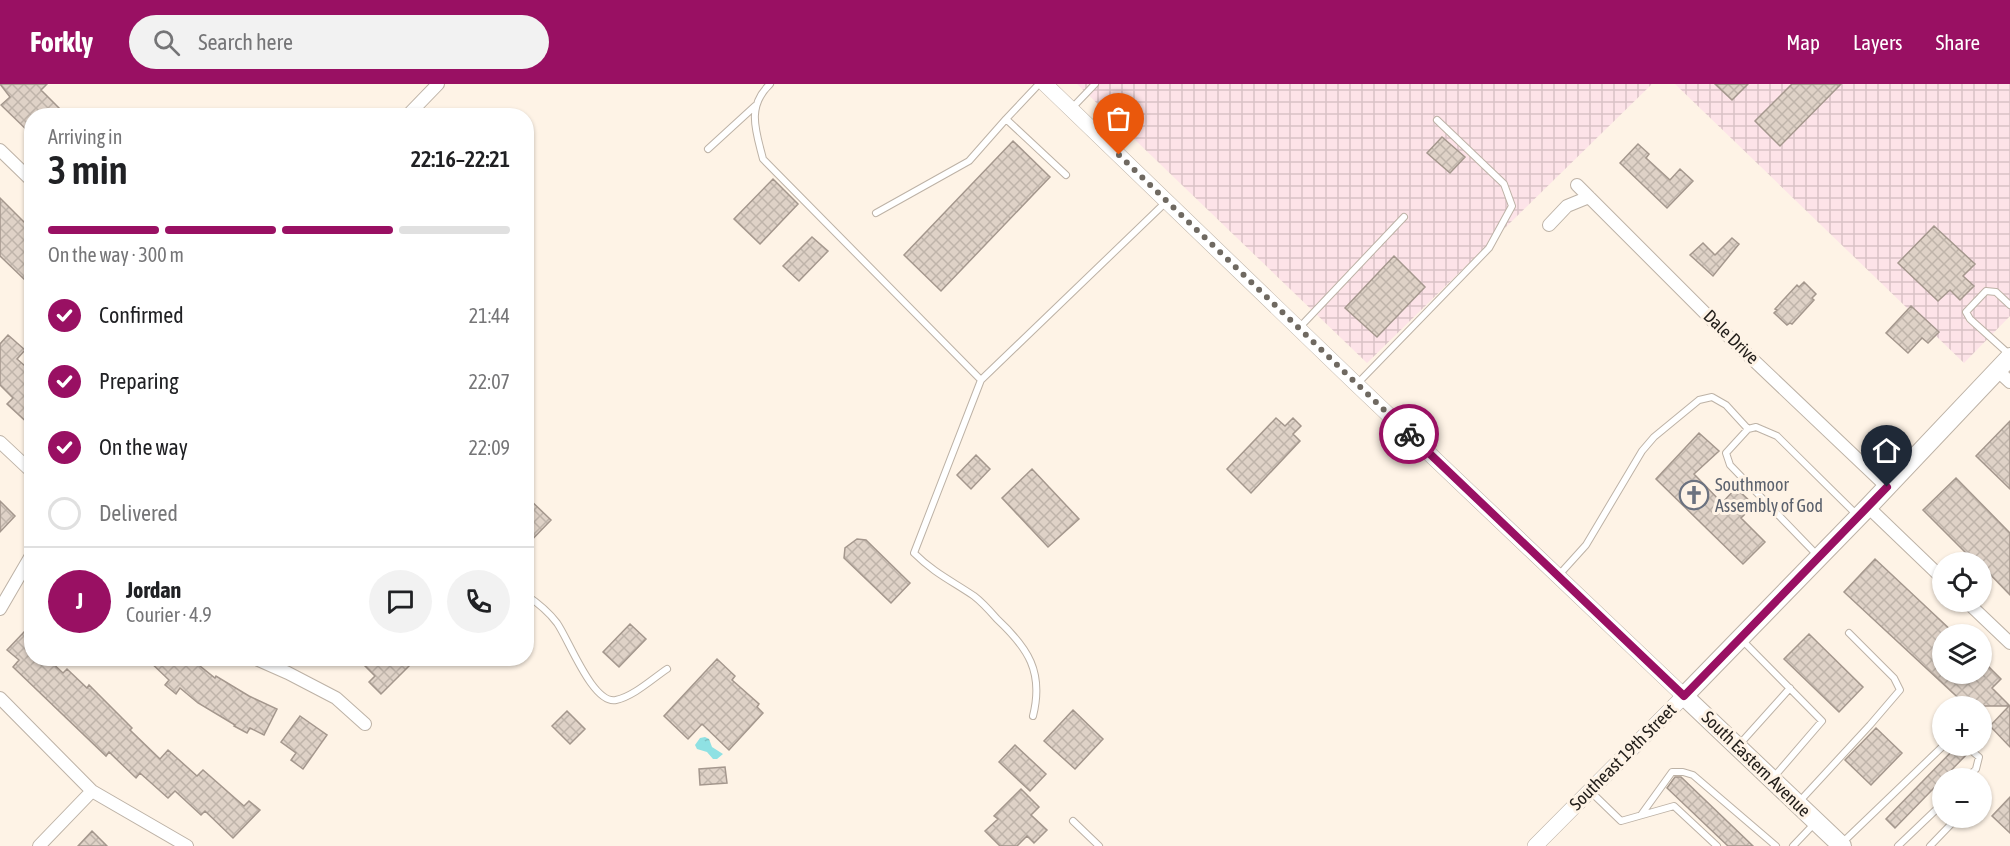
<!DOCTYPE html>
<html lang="en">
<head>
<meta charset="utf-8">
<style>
	body { margin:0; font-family:"Asap Condensed",sans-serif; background:#f2f2f2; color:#202124; height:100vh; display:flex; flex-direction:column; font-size:22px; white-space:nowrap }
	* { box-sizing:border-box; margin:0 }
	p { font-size:20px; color:#757577 }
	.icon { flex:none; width:33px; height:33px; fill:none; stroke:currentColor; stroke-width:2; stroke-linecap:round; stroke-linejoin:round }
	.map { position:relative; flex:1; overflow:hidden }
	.sheet { position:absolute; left:24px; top:24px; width:510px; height:558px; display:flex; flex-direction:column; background:#fff; border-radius:24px; box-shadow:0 2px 4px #0004 }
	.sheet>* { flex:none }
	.buttons { position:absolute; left:1932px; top:468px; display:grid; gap:12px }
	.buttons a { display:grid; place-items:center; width:60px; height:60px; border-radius:50%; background:#fff; box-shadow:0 2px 4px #0004; font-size:30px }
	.pin { position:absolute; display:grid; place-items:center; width:51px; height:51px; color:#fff; margin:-62px -26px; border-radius:50% 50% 50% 0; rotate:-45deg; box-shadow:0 0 6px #0007 }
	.pin .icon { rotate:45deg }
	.courier { position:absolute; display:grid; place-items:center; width:60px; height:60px; margin:-30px; border:4px solid #991063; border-radius:50%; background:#fff; color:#222; box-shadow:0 2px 8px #0007 }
	.overview em { font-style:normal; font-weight:600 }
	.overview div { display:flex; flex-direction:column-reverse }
	.overview { display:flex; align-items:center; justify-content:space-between; height:102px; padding:0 24px }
	h1 { font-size:39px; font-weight:600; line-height:45px }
	.bar { display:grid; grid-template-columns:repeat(4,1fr); gap:9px 6px; align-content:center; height:72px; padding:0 24px }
	.bar i { height:8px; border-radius:4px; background:#e0e0e0 }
	.bar .current { background:#991063 }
	.bar p { grid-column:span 4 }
	.line { display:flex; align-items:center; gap:15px; padding:0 24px; border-top:2px solid #e0e0e0 }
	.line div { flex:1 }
	.round { display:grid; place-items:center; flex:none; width:63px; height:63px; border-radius:32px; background:#f2f2f2 }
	ol { padding:0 24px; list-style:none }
	li { display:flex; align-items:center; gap:18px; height:66px }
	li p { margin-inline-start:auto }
	li .icon { padding:6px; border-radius:50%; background:#991063; color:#fff; stroke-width:4 }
	li:last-child { color:#757577 }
	li i { width:33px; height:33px; border:3px solid #e0e0e0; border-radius:50% }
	header { display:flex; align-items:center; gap:36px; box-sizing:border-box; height:84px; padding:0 30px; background:#991063; color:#fff }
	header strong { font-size:28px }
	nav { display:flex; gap:33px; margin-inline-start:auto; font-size:21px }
	.search { width:420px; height:54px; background:#f2f2f2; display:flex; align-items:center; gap:15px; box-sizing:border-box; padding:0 21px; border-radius:33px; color:#757577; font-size:22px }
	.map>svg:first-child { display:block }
	.industrial { fill:url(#industrial-grid) }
	.water { fill:url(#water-ripples) }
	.building { fill:url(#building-cross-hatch); stroke:#a4978d; stroke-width:1.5 }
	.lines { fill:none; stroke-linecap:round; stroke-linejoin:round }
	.service-casing { stroke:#bdb2a6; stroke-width:8 }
	.minor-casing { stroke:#bdb2a6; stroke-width:14 }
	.tertiary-casing { stroke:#bdb2a6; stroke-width:16 }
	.secondary-casing { stroke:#bdb2a6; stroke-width:20 }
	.service { stroke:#fff; stroke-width:6 }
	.minor { stroke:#fff; stroke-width:12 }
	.tertiary { stroke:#fff; stroke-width:15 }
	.secondary { stroke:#fff; stroke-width:18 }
	.done { stroke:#6f6961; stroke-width:6; stroke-dasharray:0 10.8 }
	.route { stroke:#991063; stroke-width:8 }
	.labels { text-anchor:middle; stroke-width:6; stroke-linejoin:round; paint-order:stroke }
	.street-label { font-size:18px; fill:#221e1a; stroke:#fef3e6 }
	.worship-label { font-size:18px; fill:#5b616d; stroke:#fef3e6; text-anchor:start }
</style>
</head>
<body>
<header>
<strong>Forkly</strong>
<div class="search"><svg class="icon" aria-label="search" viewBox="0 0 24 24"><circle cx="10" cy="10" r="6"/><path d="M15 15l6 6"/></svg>Search here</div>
<nav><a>Map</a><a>Layers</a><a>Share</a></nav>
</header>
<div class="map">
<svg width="2010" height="762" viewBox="0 0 2010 762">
	<defs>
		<pattern id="industrial-grid" width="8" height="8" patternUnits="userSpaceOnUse" patternTransform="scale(1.5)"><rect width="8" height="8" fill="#fde3e8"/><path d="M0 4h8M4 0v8" fill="none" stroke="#d9c2c6"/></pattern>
		<pattern id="water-ripples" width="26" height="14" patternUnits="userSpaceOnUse" patternTransform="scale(1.5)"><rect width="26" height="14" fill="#8fe1e3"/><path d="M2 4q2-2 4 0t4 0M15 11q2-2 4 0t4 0" fill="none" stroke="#7bc1c2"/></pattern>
		<pattern id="building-cross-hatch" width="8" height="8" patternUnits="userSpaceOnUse" patternTransform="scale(1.5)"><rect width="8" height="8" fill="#dfd2c7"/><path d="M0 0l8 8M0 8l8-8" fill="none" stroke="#bfb4aa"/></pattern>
	</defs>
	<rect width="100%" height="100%" fill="#fef3e6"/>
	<!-- industrial -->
	<path class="industrial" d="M1077,0H1652L1367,279Z
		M1675,0H2010V232L1964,279Z"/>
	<!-- water -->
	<path class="water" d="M705,653L709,655L712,663L723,670L717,675H713L707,668L697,665L695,661L700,654Z"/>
	<!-- building -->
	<path class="building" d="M0,0H47L41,6L67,32H32V51L1,21L10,13Z
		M1715,0H1748L1732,16Z
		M1792,0H1841L1780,62L1755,37Z
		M1442,53L1465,73L1450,89L1427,69Z
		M1013,57L1050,93L941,207L904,171Z
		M1638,60L1649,70L1646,74L1670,96L1680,85L1693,97L1667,124L1620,79Z
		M773,95L798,120L760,160L734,135Z
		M0,114L32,146V191L26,197L0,172Z
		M1934,142L1975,180L1963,192L1974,202L1960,216L1950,206L1938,217L1898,179Z
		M812,153L828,167L799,197L783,182Z
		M1732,154L1739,160L1713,192L1690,171L1703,159L1715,171Z
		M1394,172L1425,203L1377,253L1345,224Z
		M1804,198L1816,210L1812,214L1814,216L1792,240L1790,239L1787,241L1774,229L1777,226L1775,225L1797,201L1799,203Z
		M1911,222L1939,248L1928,259L1922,254L1908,269L1886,249Z
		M8,251L25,266L17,275L32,288V343L7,320L13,314L0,301V260Z
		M1276,334L1285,342L1293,334L1301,342L1293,350L1300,357L1251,409L1227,385Z
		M2010,337V405L1976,372Z
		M1699,349L1719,367L1694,390L1722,419L1736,404L1754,421L1741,434L1765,458L1743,480L1656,395Z
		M976,371L990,385L971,405L957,391Z
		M1032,385L1079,435L1048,463L1002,414Z
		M1956,394L2010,449V511L1982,482V478H1975L1923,426Z
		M526,412L551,436L526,462Z
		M0,417L15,432L0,448Z
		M857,455L866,456L910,499L891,519L844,474L845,464Z
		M1875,475L1955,550H1942V590H1982V576L2001,595L1992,604L2010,622V663L1990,642L2009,622H1967L1844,508Z
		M630,540L646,555L619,583L603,568Z
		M24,548L32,555V574H47L63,589L67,585L87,604L89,601L132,644L130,646L160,675L168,666L197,692L203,686L244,722L249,717L260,726L233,754L205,727L201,731L175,707L168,714L140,689L136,694L109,668L106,672L13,583L19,576L7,566Z
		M1809,550L1863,603L1839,628L1784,575Z
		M146,574H190L215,594L216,592L249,612L277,625L264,651L250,644L247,649L234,642L235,641L198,619L180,604L176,610L165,601L169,596Z
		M357,574H403L410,581L381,610L369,598L375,592Z
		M717,575L735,592L732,596L759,620L757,623L763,629L729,666L702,640L688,655L664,632Z
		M1073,626L1103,655L1075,685L1044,657Z
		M567,627L585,645L570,660L552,642Z
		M300,632L327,651L303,685L291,676L296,669L281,658Z
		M1876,644L1902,669L1871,701L1845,676Z
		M1015,661L1046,690L1030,707L999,678Z
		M1957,662L1967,670L1895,744L1886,735Z
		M725,683L727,699L700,701L699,685Z
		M1675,693H1681L1753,762H1728L1667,704Z
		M1021,705L1039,723L1031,731L1047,746L1034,759L1027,752L1017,762H1000L985,747L998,735L994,732Z
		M2010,713V749L1992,732Z
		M92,747L107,762H78Z"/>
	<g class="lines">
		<!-- service casing -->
		<g class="service-casing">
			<path id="service" d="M770,0C746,23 756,47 763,75L981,296
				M1039,0L1006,35L1066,91
				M1071,25L1095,0
				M708,65L755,22
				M876,129L969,77L1006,35
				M1299,244L1404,133
				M2010,271L1970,235L1966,228L1986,207L1996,208L2010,221
				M1357,300L1489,164L1512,122L1504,100L1437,36
				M1818,472L1730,381L1726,369L1748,345L1756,343L1777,352L1858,432
				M1558,492L1586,461L1642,367L1654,353L1699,316L1712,313L1726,321L1748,345
				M526,511C538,519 548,527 557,539C569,556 593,621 616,616C634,612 652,595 667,585
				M1743,557L1822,637L1773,694
				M1033,632C1044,588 1028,564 997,535C990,527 982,518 974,512C952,497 934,489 914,469L981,296L1166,118
				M1738,662L1790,604
				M1966,662L1979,673L1976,685L1967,694
				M1982,707L1985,703
				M1591,708L1621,737L1674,722L1717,762
				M1798,719L1870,641L1900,606L1894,594L1849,549
				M1641,731L1672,688H1683L1693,691L1776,762
				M1073,737L1099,762
				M1842,759L1943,662
				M1793,762L1814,740
				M1898,762L1942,720
				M1930,762L1957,734"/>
		</g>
		<!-- minor casing -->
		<g class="minor-casing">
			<path id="minor" d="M407,32L438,0
				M0,66L32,97
				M1577,101L1726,250L1887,403
				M1549,141L1567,122L1589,113
				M1997,286L2010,298
				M0,358L32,388
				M1868,423L1942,494
				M1967,518L2010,559
				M0,525L32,470
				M254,574L288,589L336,614L365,640
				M0,614L92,707L187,762
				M39,762L92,707"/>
		</g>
		<!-- tertiary casing -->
		<g class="tertiary-casing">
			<path id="tertiary" d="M1045,0L1354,298L1684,612L1535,762"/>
		</g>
		<!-- secondary casing -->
		<g class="secondary-casing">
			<path id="secondary" d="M1842,762L1684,612L1868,423L2010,273"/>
		</g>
		<!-- service -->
		<use href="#service" class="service"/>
		<!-- minor -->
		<use href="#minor" class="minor"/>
		<!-- tertiary -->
		<use href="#tertiary" class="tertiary"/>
		<!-- secondary -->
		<use href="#secondary" class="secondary"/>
	</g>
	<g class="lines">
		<!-- done -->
		<path class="done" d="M1119,71L1409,350"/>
		<!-- route -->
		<path class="route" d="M1409,350L1684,612L1887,403"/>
	</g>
	<!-- icons -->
	<defs>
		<g id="church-ring" transform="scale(1.5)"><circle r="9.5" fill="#fef3e6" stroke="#6b7280" stroke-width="1.5"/><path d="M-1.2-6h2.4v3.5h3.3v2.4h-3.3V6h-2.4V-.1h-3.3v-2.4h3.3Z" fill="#6b7280"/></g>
	</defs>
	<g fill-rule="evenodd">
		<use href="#church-ring" x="1694" y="411"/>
	</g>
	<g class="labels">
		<!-- street labels -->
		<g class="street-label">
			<text transform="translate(1731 253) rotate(44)" y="6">Dale Drive</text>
			<text transform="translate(1623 673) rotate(-45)" y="6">Southeast 19th Street</text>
			<text transform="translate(1756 680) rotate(44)" y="6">South Eastern Avenue</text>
		</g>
		<!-- worship labels -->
		<g class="worship-label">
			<text x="1715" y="407">Southmoor<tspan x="1715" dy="21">Assembly of God</tspan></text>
		</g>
	</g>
</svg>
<div class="buttons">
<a><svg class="icon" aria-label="locate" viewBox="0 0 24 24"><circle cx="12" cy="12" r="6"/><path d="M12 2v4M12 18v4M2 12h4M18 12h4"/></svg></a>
<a><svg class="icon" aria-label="layers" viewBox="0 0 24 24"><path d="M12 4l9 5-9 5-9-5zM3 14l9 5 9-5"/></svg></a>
<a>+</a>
<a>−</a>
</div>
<div class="pin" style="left:1119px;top:71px;background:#ea580c"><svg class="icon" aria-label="bag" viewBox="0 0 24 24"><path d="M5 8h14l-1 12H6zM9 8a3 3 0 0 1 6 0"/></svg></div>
<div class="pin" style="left:1887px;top:403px;background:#1f2937"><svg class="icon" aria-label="home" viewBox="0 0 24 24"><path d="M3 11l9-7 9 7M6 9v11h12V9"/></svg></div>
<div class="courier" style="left:1409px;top:350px"><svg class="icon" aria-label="bike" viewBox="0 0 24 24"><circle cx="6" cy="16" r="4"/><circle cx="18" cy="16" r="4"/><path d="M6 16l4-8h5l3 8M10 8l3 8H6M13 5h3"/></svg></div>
<section class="sheet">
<div class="overview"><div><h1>3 min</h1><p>Arriving in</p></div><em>22:16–22:21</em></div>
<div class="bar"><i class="current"></i><i class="current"></i><i class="current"></i><i></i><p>On the way · 300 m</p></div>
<ol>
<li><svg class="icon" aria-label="check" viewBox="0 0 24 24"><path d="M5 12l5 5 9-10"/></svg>Confirmed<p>21:44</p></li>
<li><svg class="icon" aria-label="check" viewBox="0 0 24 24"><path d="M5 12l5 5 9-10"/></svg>Preparing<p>22:07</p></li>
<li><svg class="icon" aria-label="check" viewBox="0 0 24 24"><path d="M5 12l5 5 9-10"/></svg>On the way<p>22:09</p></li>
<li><i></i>Delivered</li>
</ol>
<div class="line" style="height:108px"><b class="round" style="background:#991063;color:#fff">J</b><div><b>Jordan</b><p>Courier · 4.9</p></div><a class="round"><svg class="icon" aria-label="chat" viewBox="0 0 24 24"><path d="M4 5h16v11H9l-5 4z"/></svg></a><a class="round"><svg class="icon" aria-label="phone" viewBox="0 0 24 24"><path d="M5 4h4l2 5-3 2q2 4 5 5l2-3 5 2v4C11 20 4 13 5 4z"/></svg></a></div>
</section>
</div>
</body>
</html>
